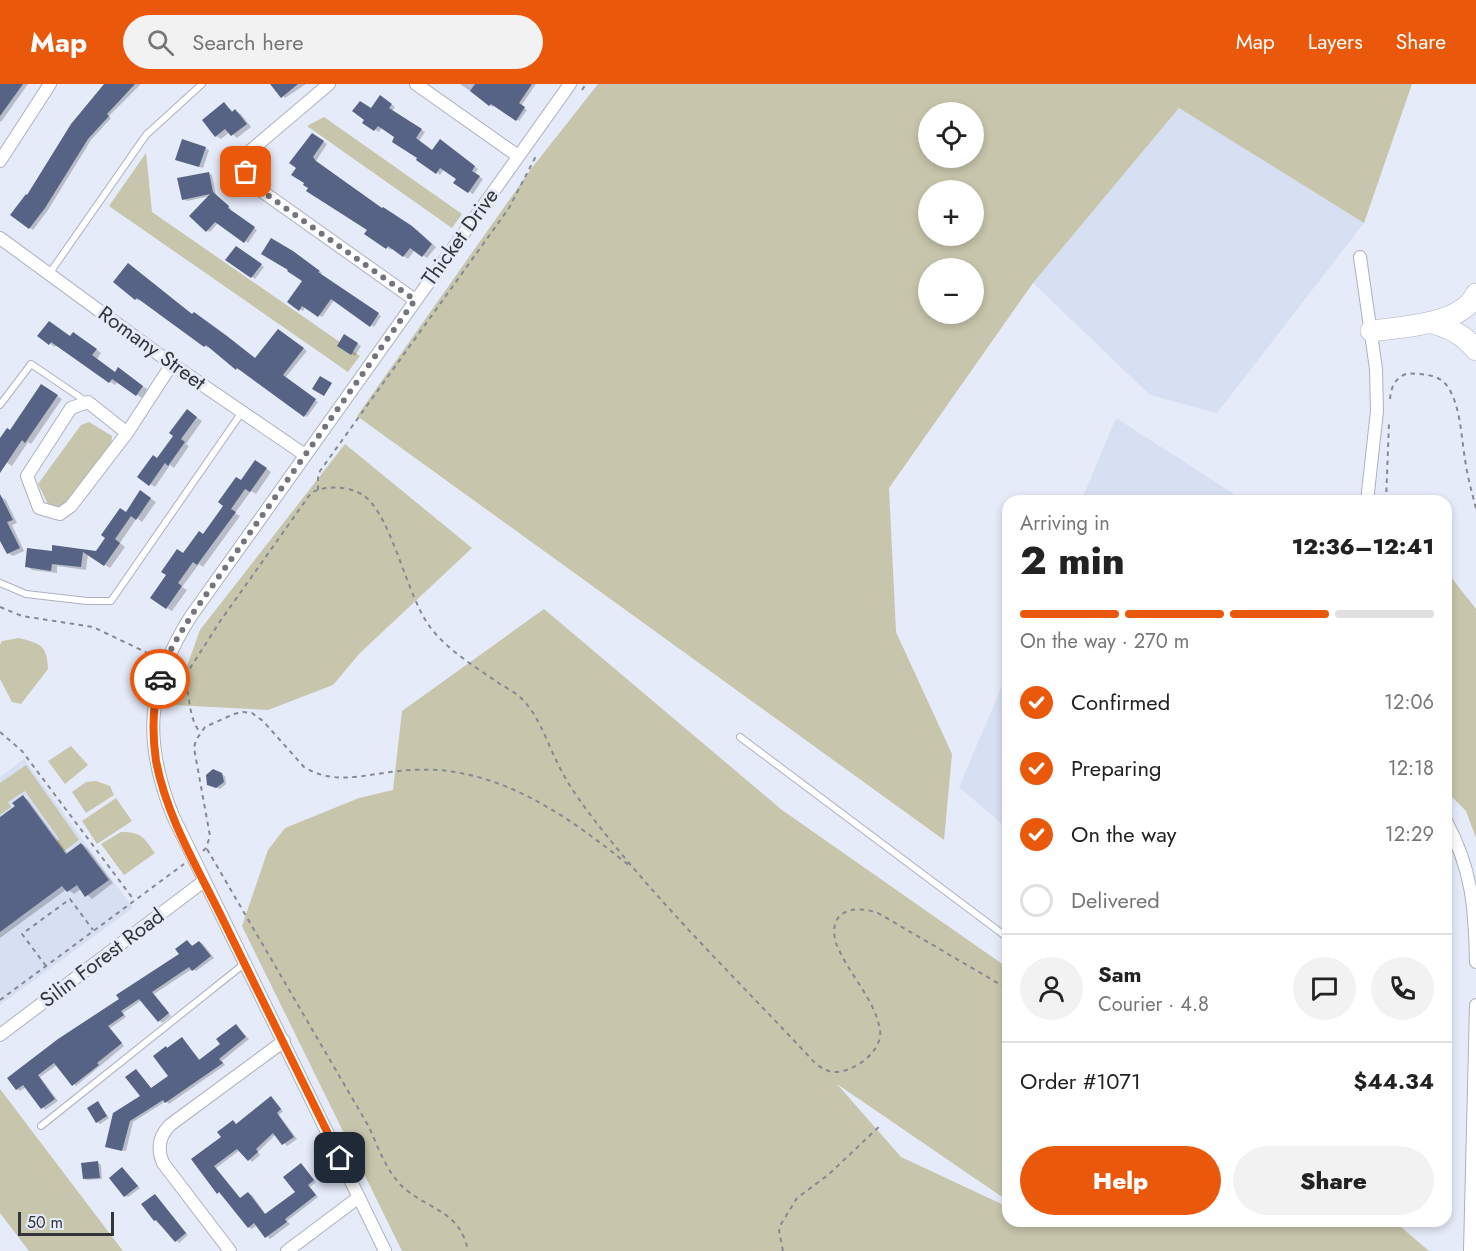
<!DOCTYPE html>
<html lang="en">
<head>
<meta charset="utf-8">
<style>
	body { margin:0; font-family:Jost,sans-serif; background:#f2f2f2; color:#222; height:100vh; display:flex; flex-direction:column; font-size:22px; white-space:nowrap }
	* { box-sizing:border-box; margin:0 }
	p { font-size:20px; color:#767676 }
	.icon { flex:none; width:33px; height:33px; fill:none; stroke:currentColor; stroke-width:2; stroke-linecap:round; stroke-linejoin:round }
	.map { position:relative; flex:1; overflow:hidden }
	.sheet { position:absolute; left:1002px; top:411px; width:450px; height:732px; display:flex; flex-direction:column; background:#fff; border-radius:18px; box-shadow:0 3px 9px #0003 }
	.sheet>* { flex:none }
	.buttons { position:absolute; left:918px; top:18px; display:grid; gap:12px }
	.buttons a { display:grid; place-items:center; width:66px; height:66px; border-radius:50%; background:#fff; box-shadow:0 3px 9px #0003; font-size:30px }
	.scale { position:absolute; left:18px; bottom:15px; width:96px; box-sizing:border-box; padding-left:6px; border:3px solid #33353a; border-top:0; font-size:16px; line-height:21px; white-space:nowrap; color:#33353a; -webkit-text-stroke:4px #e6ebf9; paint-order:stroke }
	.pin { position:absolute; display:grid; place-items:center; width:51px; height:51px; color:#fff; margin:-26px; border-radius:12px; box-shadow:0 3px 9px #0006 }
	.courier { position:absolute; display:grid; place-items:center; width:60px; height:60px; margin:-30px; border:4px solid #ea580c; border-radius:50%; background:#fff; color:#222; box-shadow:0 2px 8px #0007 }
	.headline em { font-style:normal; font-weight:800 }
	.headline div { display:flex; flex-direction:column-reverse }
	.headline { display:flex; align-items:center; justify-content:space-between; height:102px; padding:0 18px }
	h1 { font-size:39px; font-weight:800; line-height:45px }
	.bar { display:grid; grid-template-columns:repeat(4,1fr); gap:9px 6px; align-content:center; height:72px; padding:0 18px }
	.bar i { height:8px; border-radius:4px; background:#e0e0e0 }
	.bar .on { background:#ea580c }
	.bar p { grid-column:span 4 }
	.line { display:flex; align-items:center; gap:15px; padding:0 18px; border-top:2px solid #e0e0e0 }
	.line div { flex:1 }
	.round { display:grid; place-items:center; flex:none; width:63px; height:63px; border-radius:32px; background:#f2f2f2 }
	ol { padding:0 18px; list-style:none }
	li { display:flex; align-items:center; gap:18px; height:66px }
	li p { margin-inline-start:auto }
	li .icon { padding:6px; border-radius:50%; background:#ea580c; color:#fff; stroke-width:4 }
	li:last-child { color:#767676 }
	li i { width:33px; height:33px; border:3px solid #e0e0e0; border-radius:50% }
	.action { display:flex; gap:12px; margin-top:auto; padding:12px 18px }
	.action a { flex:1; height:69px; border-radius:36px; background:#ea580c; color:#fff; font-size:24px; font-weight:800; line-height:69px; text-align:center }
	.action a+a { background:#f2f2f2; color:#222 }
	header { display:flex; align-items:center; gap:36px; box-sizing:border-box; height:84px; padding:0 30px; background:#ea580c; color:#fff }
	header strong { font-size:28px }
	nav { display:flex; gap:33px; margin-inline-start:auto; font-size:21px }
	.search { width:420px; height:54px; background:#f2f2f2; display:flex; align-items:center; gap:15px; box-sizing:border-box; padding:0 21px; border-radius:33px; color:#767676; font-size:22px }
	.map>svg:first-child { display:block }
	.built { fill:#d7dff3 }
	.green { fill:#c7c5ab; fill-rule:evenodd }
	.shadow { fill:#0003 }
	.building { fill:#576384 }
	.lines { fill:none; stroke-linecap:round; stroke-linejoin:round }
	.lane-casing { stroke:#acb1bd; stroke-width:8 }
	.street-casing { stroke:#acb1bd; stroke-width:14 }
	.highway-casing { stroke:#acb1bd; stroke-width:22 }
	.path { stroke:#858992; stroke-width:2; stroke-dasharray:4.5 4.5; stroke-linecap:butt }
	.lane { stroke:#fff; stroke-width:6 }
	.street { stroke:#fff; stroke-width:12 }
	.highway { stroke:#fff; stroke-width:21 }
	.done { stroke:#72757d; stroke-width:6; stroke-dasharray:0 10.8 }
	.route { stroke:#ea580c; stroke-width:8 }
	.labels { text-anchor:middle; stroke-width:6; stroke-linejoin:round; paint-order:stroke }
	.street-label { font-size:21px; fill:#33353a; stroke:#e6ebf9 }
</style>
</head>
<body>
<header>
<strong>Map</strong>
<div class="search"><svg class="icon" aria-label="search" viewBox="0 0 24 24"><circle cx="10" cy="10" r="6"/><path d="M15 15l6 6"/></svg>Search here</div>
<nav><a>Map</a><a>Layers</a><a>Share</a></nav>
</header>
<div class="map">
<svg width="1476" height="1167" viewBox="0 0 1476 1167">
	<rect width="100%" height="100%" fill="#e6ebf9"/>
	<!-- built -->
	<path class="built" d="M1179,24L1364,139L1217,329L1150,311L1033,199Z
		M1116,334L1245,417H1081Z
		M1008,588V745L959,703Z
		M24,675L133,824L0,921V693Z"/>
	<!-- green -->
	<path class="green" d="M598,0H1412L1364,139L1179,24L1033,199L889,404L896,548L952,670L944,756L357,332L531,85ZM928,28H974V74H928ZM928,106H974V152H928ZM928,184H974V230H928Z
		M324,33L462,130L452,144L307,42Z
		M146,69L152,128L360,272L348,288L109,122Z
		M89,338L112,352L111,363L66,422L57,425L48,420L38,400L81,341Z
		M345,360L472,464L360,569L333,601L268,626L173,621L200,546Z
		M1446,483L1454,497L1476,525V754L1466,727L1446,707Z
		M544,525L782,726L1008,884V1117L837,1000L901,1073L1008,1123V1137H1394L1429,1167H402L242,842L268,766L285,744L359,714L393,706L402,627Z
		M19,554C41,560 47,561 48,585L21,620L12,618L0,595V561L2,557Z
		M71,662L88,681L65,700L48,677Z
		M26,681L79,756L60,770L53,760L59,755L25,707L8,718L11,723L0,731V699Z
		M96,697L110,702L114,711L86,729L72,708L86,698Z
		M116,714L132,737L97,760L82,737Z
		M121,748C142,748 143,753 155,769L124,791L101,760Z
		M0,1005L123,1167H29L0,1129Z"/>
	<!-- shadow -->
	<path class="shadow" d="M0,0H28L1,38L0,37Z
		M107,0H141L109,32L111,34L91,56L48,126L33,146L12,131L28,113Z
		M271,0H306L285,14Z
		M460,0H536L521,22L527,26L519,37L494,21L493,23L490,21Z
		M384,15L395,23L392,27L425,48L419,57L433,67L444,60L478,85L475,90L483,95L473,110L455,98L458,94L444,85L440,91L437,88L396,53L382,43L379,48L364,38L371,26Z
		M224,20L234,28L235,27L241,30L251,43L237,54L230,48L221,55L216,52Z
		M313,51L327,60L316,77L383,126L417,146L436,163L427,174L415,166L408,175L393,164L391,166L366,150L369,146L308,106Z
		M205,64L209,66L203,84L180,77Z
		M209,89L212,91L216,111L231,125L230,126L257,146L248,159L218,139L210,148L207,146L210,112L187,117L183,115Z
		M239,165L264,183L255,195L227,176Z
		M297,171L322,189L321,191L381,232L374,243L335,215L322,233L306,222L303,227L289,218L304,197Z
		M115,198L193,232L256,276L281,249L307,267L285,294L318,318L307,333L305,331L237,284L209,262L208,264L205,262L140,215L139,217L136,215Z
		M39,252L79,253L101,269L97,275L115,289L124,288L148,306L142,314L118,297L115,301L57,260L55,263Z
		M345,252L361,262L355,272L339,262Z
		M47,305L62,315L31,360L28,358L12,382L0,374V357L11,348Z
		M192,330L202,337L186,360L189,362L174,384L170,381L155,403L150,400L158,376Z
		M261,381L271,388L256,410L251,407L235,429L240,432L203,483L199,480L182,503L187,506L172,527L167,524L184,471L204,451L242,398Z
		M141,408L156,418L142,438L137,434L120,459L125,463L110,484L88,470L86,486L57,482V489L32,486L27,482L53,469L54,463L97,469Z
		M0,412L6,416L17,439L12,441L24,467L13,472L8,469L0,453Z
		M221,690L225,692L226,700L220,705L212,702Z
		M23,713L28,716L68,770L82,760L87,764L113,799L92,815L81,805L74,810L67,805L0,854V735L17,722Z
		M188,858L194,863L200,858L203,860L214,874L196,887L192,885L154,910L171,932L162,939L142,916L123,929L126,933L110,944L124,962L76,1002L57,981L40,993L58,1017L45,1026L26,1003L20,1007L17,1005L121,915L181,870Z
		M236,942L249,955L222,977L225,981L169,1020L166,1017L133,1038L126,1067L110,1064L142,1012L136,986L152,1005L170,992L168,965L182,954L201,977L222,960Z
		M272,1014L283,1027L279,1031L297,1055L287,1062L276,1050L258,1068L260,1071L252,1078L240,1066L216,1084L241,1115L248,1110L252,1111L266,1131L297,1109L301,1081L316,1098L310,1103L318,1113L287,1137L290,1140L270,1155L257,1141L252,1145L249,1143L193,1076L223,1053L233,1038L237,1041Z
		M98,1019L109,1034L100,1040L97,1038Z
		M98,1079L101,1081L102,1095L87,1096L84,1094Z
		M122,1085L140,1104L128,1113L125,1112Z
		M155,1112L188,1151L179,1159L155,1136Z"/>
	<!-- building -->
	<path class="building" d="M0,0H23L0,32Z
		M104,0H135L107,30L109,32L88,55L45,124L29,145L10,131L26,110L27,111L71,40Z
		M270,0H298L281,14Z
		M475,0H532L519,19L525,23L516,37L491,20L489,22L470,7Z
		M380,11L392,20L389,24L422,45L416,54L432,66L440,55L475,82L472,87L480,92L468,109L453,99L456,95L440,84L436,90L416,76L417,74L392,58L394,53L378,42L374,47L362,39L364,36L352,27L360,17L371,24Z
		M224,18L232,28L235,25L247,40L231,52L225,45L215,53L202,36Z
		M312,49L324,57L313,73L316,77L382,124L383,123L412,142L432,160L422,173L410,164L403,173L388,162L386,165L364,150L367,146L306,107L308,104L303,101L304,99L291,91L296,84L289,79Z
		M182,55L206,63L199,83L175,76Z
		M209,88L213,108L229,122L228,124L255,143L244,159L215,138L206,148L189,132L210,110L182,116L177,94Z
		M271,154L293,167L320,187L318,188L379,229L370,243L331,215L318,233L302,222L299,227L287,218L302,197L287,187L288,186L261,170Z
		M236,162L262,180L251,194L225,176Z
		M128,179L192,230L194,228L227,252L255,274L278,245L304,264L283,291L316,315L304,333L237,284L236,286L206,261L204,263L137,214L135,216L113,198Z
		M49,237L70,252L73,248L97,265L92,271L115,288L118,283L143,302L136,312L112,295L109,299L51,258L49,261L37,252Z
		M344,250L358,259L351,271L337,262Z
		M320,292L332,299L324,312L312,305Z
		M41,300L58,311L25,359L22,356L0,389V354L7,344L10,346Z
		M187,325L197,333L181,355L185,358L168,382L165,379L149,402L137,393L153,371L157,374L173,352L169,349Z
		M255,376L267,384L250,408L245,405L231,425L236,428L197,481L193,478L178,499L182,502L166,525L150,514L166,491L161,488L177,465L183,469L199,447L203,450L223,422L218,418L236,393L241,396Z
		M140,406L151,414L136,436L131,432L115,455L120,459L104,482L83,468L81,483L52,480L51,487L25,483L27,464L52,467V461L96,467L105,454L101,451L120,424L126,428Z
		M0,410L13,436L7,438L20,464L7,470L0,457Z
		M213,685L222,689L224,698L216,704L207,701L206,691Z
		M23,711L66,770L81,759L109,796L85,813L77,801L67,808L62,802L0,848V733L15,722L12,719Z
		M187,856L192,862L199,857L211,872L192,887L189,883L152,908L169,929L158,938L139,915L121,927L124,931L108,942L122,959L97,979L99,981L72,1002L54,979L38,991L55,1015L41,1025L23,1001L16,1006L7,994L58,955L119,915L116,911L179,870L175,865Z
		M236,940L246,953L219,975L223,979L165,1019L163,1016L130,1037L122,1067L105,1063L113,1029L140,1012L125,993L136,985L151,1004L168,992L153,972L166,962L167,964L182,953L199,976L220,960L216,955Z
		M271,1012L281,1025L277,1029L294,1053L282,1061L273,1049L256,1065L258,1068L248,1077L237,1065L214,1082L240,1114L248,1108L265,1130L295,1108L283,1093L301,1079L314,1096L308,1101L316,1111L285,1135L287,1138L265,1154L254,1139L248,1144L219,1108L217,1110L191,1075L221,1053L217,1048L233,1036L236,1040Z
		M98,1017L107,1032L96,1039L87,1024Z
		M98,1077L100,1094L83,1095L81,1079Z
		M122,1083L138,1102L124,1113L109,1094Z
		M155,1110L186,1149L175,1158L156,1136L154,1137L141,1120Z"/>
	<g class="lines">
		<!-- lane casing -->
		<g class="lane-casing">
			<path id="lane" d="M49,190L146,51L202,0
				M0,321L31,280L87,318
				M0,499L26,510L87,517H111L242,328
				M740,653L1008,854
				M41,1042L244,880"/>
		</g>
		<!-- street casing -->
		<g class="street-casing">
			<path id="street" d="M329,0L250,67C242,80 246,92 256,103L415,216
				M416,0L518,72
				M0,77L50,0
				M0,154L172,280L305,371
				M1360,173L1376,285L1377,327L1367,417
				M127,349L88,318L71,324L27,392L39,424L60,430L71,422L127,349L172,280
				M1446,737C1472,785 1475,824 1476,878
				M0,951L204,797
				M230,1167L163,1079C157,1065 159,1052 170,1041L284,957
				M287,1167L359,1113
				M385,1167L173,732C142,656 147,601 191,532L570,0
				M1470,1167L1476,921"/>
		</g>
		<!-- highway casing -->
		<g class="highway-casing">
			<path id="highway" d="M1432,239C1450,244 1464,251 1476,266
				M1371,247C1400,243 1462,241 1476,210"/>
		</g>
		<!-- path -->
		<path class="path" d="M582,6L586,0
			M1390,315C1391,306 1393,297 1402,292C1407,288 1414,290 1420,290C1431,291 1441,293 1448,303C1461,324 1461,352 1465,375C1467,392 1472,408 1476,425
			M318,406V392L320,387L509,124L536,72
			M1386,417L1389,339
			M0,523L22,532L93,543L156,573
			M180,581C191,601 186,629 199,647
			M185,592L221,536L311,409C325,401 349,402 363,411C392,431 406,511 430,543C448,567 476,583 500,600C507,604 516,609 522,615C539,632 547,658 557,678C565,695 575,710 586,725C654,816 739,897 816,980C822,984 826,987 833,988C853,989 883,968 880,946C875,915 847,888 836,859C827,827 853,820 878,829L1008,905
			M0,648L22,667L134,816
			M207,765L369,1043C378,1063 387,1089 404,1104C431,1127 460,1127 468,1167
			M203,767L206,764L210,752L194,664L196,656L205,643L234,630L243,628L252,629L263,637L304,683C330,699 355,693 384,689C402,686 420,685 438,686C513,692 574,737 631,783
			M46,882L22,850L70,815L93,846
			M0,916L184,780
			M783,1167L779,1147L781,1140L797,1114L828,1091L882,1040"/>
		<!-- lane -->
		<use href="#lane" class="lane"/>
		<!-- street -->
		<use href="#street" class="street"/>
		<!-- highway -->
		<use href="#highway" class="highway"/>
	</g>
	<g class="lines">
		<!-- done -->
		<path class="done" d="M160,595L172,563L191,532L415,216L256,103L249,95L246,88"/>
		<!-- route -->
		<path class="route" d="M160,595C152,622 152,649 156,677C167,735 200,788 225,840C264,918 302,996 340,1074"/>
	</g>
	<g class="labels">
		<!-- street labels -->
		<g class="street-label">
			<text transform="translate(460 153) rotate(-54)" y="7">Thicket Drive</text>
			<text transform="translate(152 264) rotate(36)" y="7">Romany Street</text>
			<text transform="translate(102 874) rotate(-37)" y="7">Silin Forest Road</text>
		</g>
	</g>
</svg>
<div class="buttons">
<a><svg class="icon" aria-label="locate" viewBox="0 0 24 24"><circle cx="12" cy="12" r="6"/><path d="M12 2v4M12 18v4M2 12h4M18 12h4"/></svg></a>
<a>+</a>
<a>−</a>
</div>
<div class="scale">50 m</div>
<div class="pin" style="left:246px;top:88px;background:#ea580c"><svg class="icon" aria-label="bag" viewBox="0 0 24 24"><path d="M5 8h14l-1 12H6zM9 8a3 3 0 0 1 6 0"/></svg></div>
<div class="pin" style="left:340px;top:1074px;background:#1f2937"><svg class="icon" aria-label="home" viewBox="0 0 24 24"><path d="M3 11l9-7 9 7M6 9v11h12V9"/></svg></div>
<div class="courier" style="left:160px;top:595px"><svg class="icon" aria-label="car" viewBox="0 0 24 24"><path d="M5 17H2v-5l4-1 3-4h7l3 4 3 1v5h-3M9 17h6M6 11h13"/><circle cx="7" cy="17" r="2"/><circle cx="17" cy="17" r="2"/></svg></div>
<section class="sheet">
<div class="headline"><div><h1>2 min</h1><p>Arriving in</p></div><em>12:36–12:41</em></div>
<div class="bar"><i class="on"></i><i class="on"></i><i class="on"></i><i></i><p>On the way · 270 m</p></div>
<ol>
<li><svg class="icon" aria-label="check" viewBox="0 0 24 24"><path d="M5 12l5 5 9-10"/></svg>Confirmed<p>12:06</p></li>
<li><svg class="icon" aria-label="check" viewBox="0 0 24 24"><path d="M5 12l5 5 9-10"/></svg>Preparing<p>12:18</p></li>
<li><svg class="icon" aria-label="check" viewBox="0 0 24 24"><path d="M5 12l5 5 9-10"/></svg>On the way<p>12:29</p></li>
<li><i></i>Delivered</li>
</ol>
<div class="line" style="height:108px"><a class="round"><svg class="icon" aria-label="person" viewBox="0 0 24 24"><circle cx="12" cy="8" r="4"/><path d="M4 21q1-7 8-7t8 7"/></svg></a><div><b>Sam</b><p>Courier · 4.8</p></div><a class="round"><svg class="icon" aria-label="chat" viewBox="0 0 24 24"><path d="M4 5h16v11H9l-5 4z"/></svg></a><a class="round"><svg class="icon" aria-label="phone" viewBox="0 0 24 24"><path d="M5 4h4l2 5-3 2q2 4 5 5l2-3 5 2v4C11 20 4 13 5 4z"/></svg></a></div>
<div class="line" style="height:78px"><div>Order #1071</div><b>$44.34</b></div>
<div class="action"><a>Help</a><a>Share</a></div>
</section>
</div>
</body>
</html>
